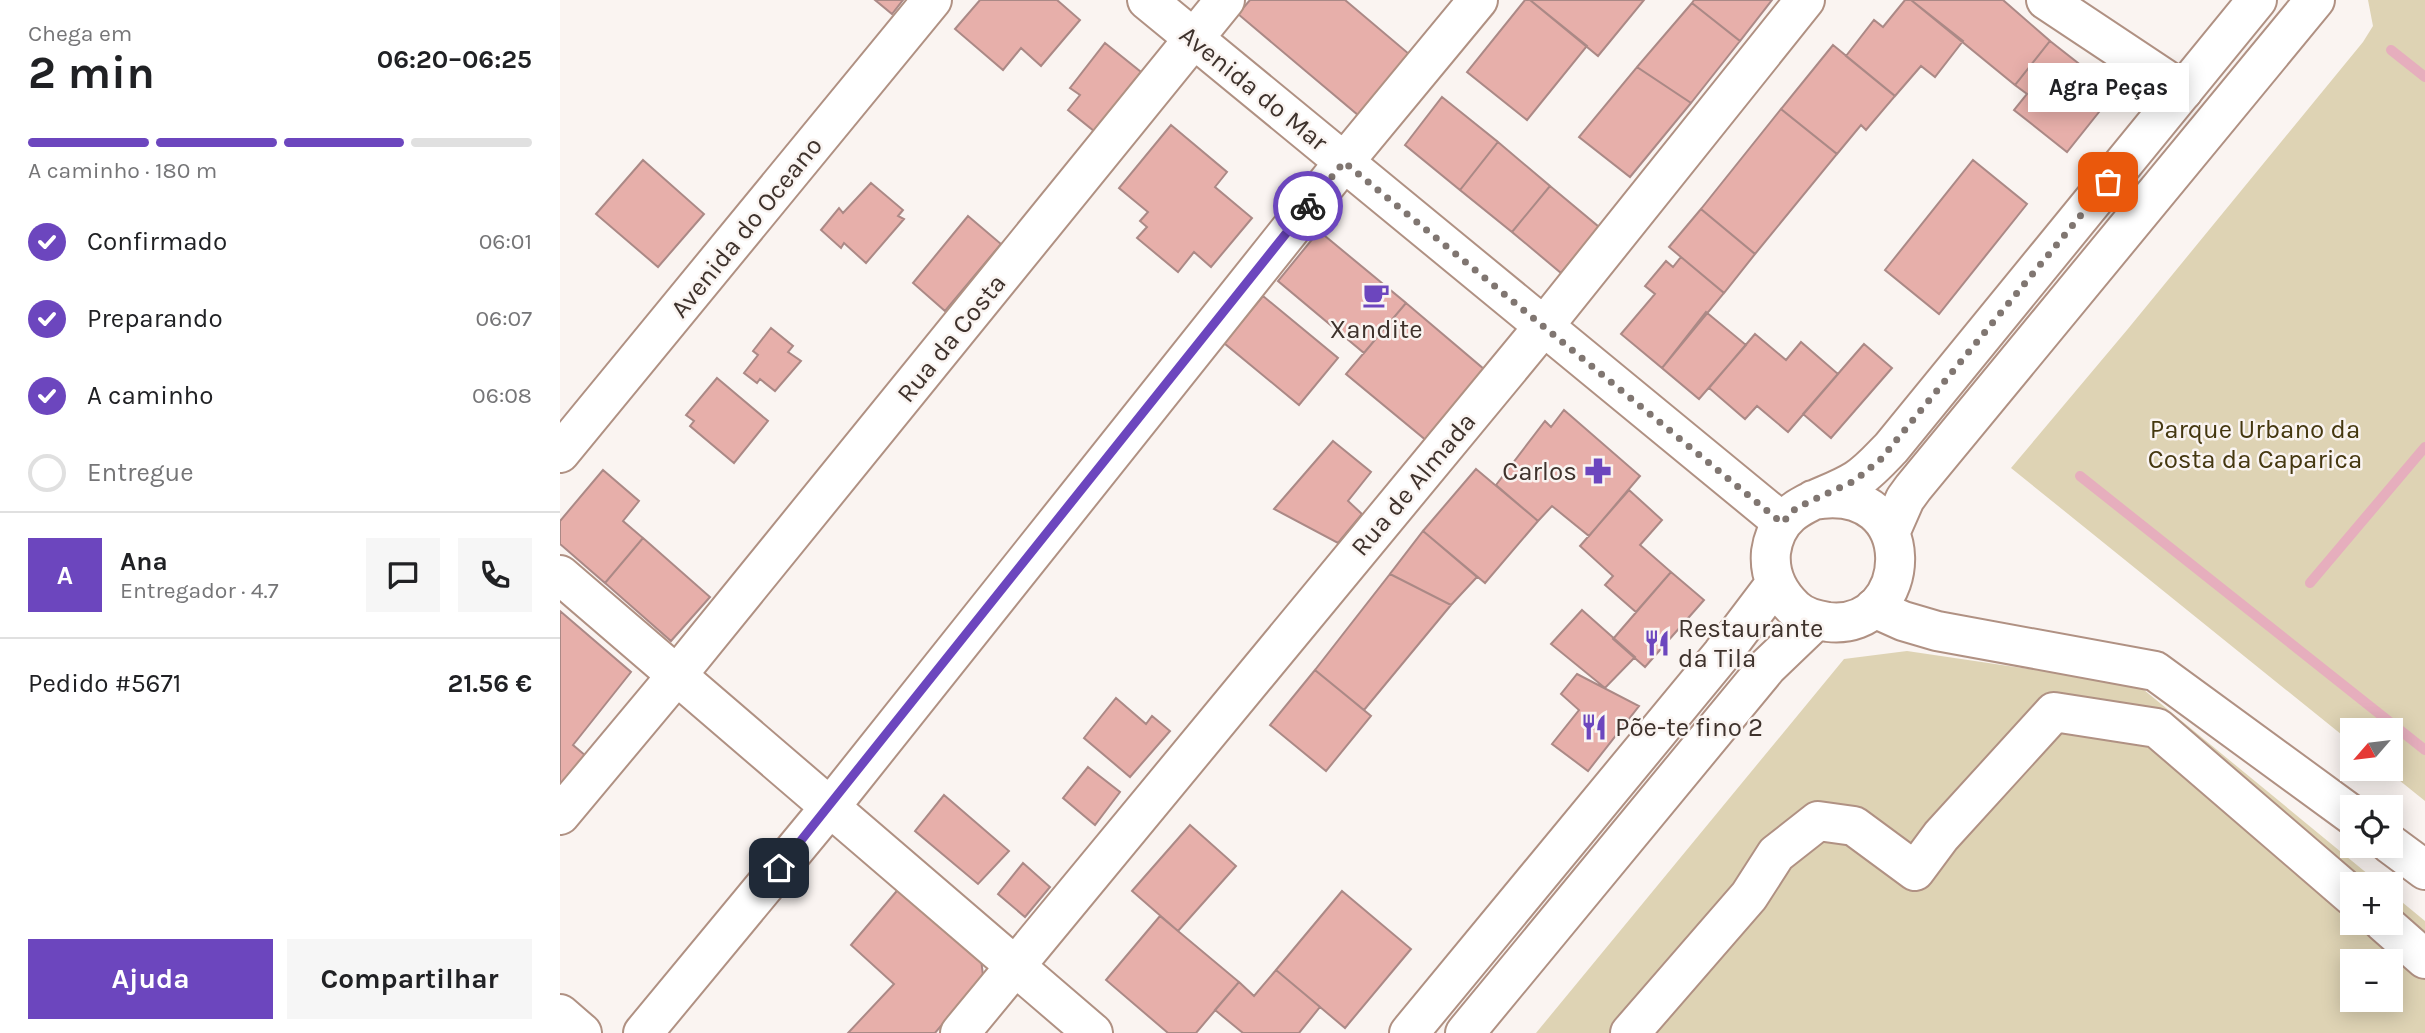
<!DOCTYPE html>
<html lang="pt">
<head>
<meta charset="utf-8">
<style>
	body { margin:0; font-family:Karla,sans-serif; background:#f6f6f6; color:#202124; height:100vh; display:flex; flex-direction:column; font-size:26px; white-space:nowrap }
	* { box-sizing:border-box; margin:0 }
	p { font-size:23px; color:#757577 }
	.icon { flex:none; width:38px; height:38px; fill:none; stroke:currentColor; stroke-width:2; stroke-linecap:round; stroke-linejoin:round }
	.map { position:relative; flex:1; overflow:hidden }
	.details { display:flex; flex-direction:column; background:#fff; width:560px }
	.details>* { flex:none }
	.needle { width:46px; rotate:242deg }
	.controls { position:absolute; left:1780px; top:718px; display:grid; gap:14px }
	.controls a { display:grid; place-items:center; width:63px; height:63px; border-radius:0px; background:#fff; box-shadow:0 4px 18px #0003; font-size:35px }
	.pin { position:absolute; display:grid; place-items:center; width:60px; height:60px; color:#fff; margin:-30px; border-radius:14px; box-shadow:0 4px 10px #0006 }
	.courier { position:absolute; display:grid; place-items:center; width:70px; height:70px; margin:-35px; border:5px solid #6c46be; border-radius:50%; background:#fff; color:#222; box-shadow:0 2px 9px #0007 }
	.bubble { position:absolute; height:49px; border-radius:0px; background:#fff; box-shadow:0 4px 18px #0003; font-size:23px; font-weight:700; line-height:49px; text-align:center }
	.overview em { font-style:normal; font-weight:700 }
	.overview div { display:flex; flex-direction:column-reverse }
	.overview { display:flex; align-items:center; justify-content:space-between; height:119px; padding:0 28px }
	h1 { font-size:46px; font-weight:700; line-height:52px }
	.bar { display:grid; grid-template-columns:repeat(4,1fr); gap:10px 7px; align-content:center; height:84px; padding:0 28px }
	.bar i { height:9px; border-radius:5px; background:#e0e0e0 }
	.bar .current { background:#6c46be }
	.bar p { grid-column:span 4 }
	.line { display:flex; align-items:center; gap:18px; padding:0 28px; border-top:2px solid #e0e0e0 }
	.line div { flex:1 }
	.round { display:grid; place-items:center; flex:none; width:74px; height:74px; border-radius:0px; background:#f6f6f6 }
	ol { padding:0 28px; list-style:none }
	li { display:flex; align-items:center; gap:21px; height:77px }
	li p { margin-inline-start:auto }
	li .icon { padding:7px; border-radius:50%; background:#6c46be; color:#fff; stroke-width:4 }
	li:last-child { color:#757577 }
	li i { width:38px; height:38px; border:4px solid #e0e0e0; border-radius:50% }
	.primary-button { display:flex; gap:14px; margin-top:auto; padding:14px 28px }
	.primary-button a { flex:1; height:80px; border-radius:0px; background:#6c46be; color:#fff; font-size:28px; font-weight:700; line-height:80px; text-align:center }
	.primary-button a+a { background:#f6f6f6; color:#202124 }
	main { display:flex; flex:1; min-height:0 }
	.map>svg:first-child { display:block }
	.green { fill:#ded3b4; fill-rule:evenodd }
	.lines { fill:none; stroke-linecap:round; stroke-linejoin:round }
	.stream { stroke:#e6aebd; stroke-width:10 }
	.building { fill:#e7afaa; stroke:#ab8986; stroke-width:2 }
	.minor-casing { stroke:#b09183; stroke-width:42 }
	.major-casing { stroke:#b09183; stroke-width:42 }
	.minor { stroke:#fff; stroke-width:38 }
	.major { stroke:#fff; stroke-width:38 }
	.done { stroke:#807671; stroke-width:7; stroke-dasharray:0 12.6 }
	.route { stroke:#6c46be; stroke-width:9 }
	.labels { text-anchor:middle; stroke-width:5; stroke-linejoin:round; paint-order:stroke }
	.street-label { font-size:26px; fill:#3e322c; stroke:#faf4f1 }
	.poi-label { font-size:26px; fill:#3e322c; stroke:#faf4f1; text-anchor:start }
	.park-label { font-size:26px; fill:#44370f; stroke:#faf4f1 }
</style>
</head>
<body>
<main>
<section class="details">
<div class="overview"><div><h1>2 min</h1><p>Chega em</p></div><em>06:20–06:25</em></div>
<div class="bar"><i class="current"></i><i class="current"></i><i class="current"></i><i></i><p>A caminho · 180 m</p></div>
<ol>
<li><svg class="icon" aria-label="check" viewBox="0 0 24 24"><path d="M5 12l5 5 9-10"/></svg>Confirmado<p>06:01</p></li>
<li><svg class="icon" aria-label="check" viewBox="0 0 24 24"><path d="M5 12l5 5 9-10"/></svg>Preparando<p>06:07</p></li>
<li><svg class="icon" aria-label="check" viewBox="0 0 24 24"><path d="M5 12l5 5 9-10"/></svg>A caminho<p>06:08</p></li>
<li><i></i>Entregue</li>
</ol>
<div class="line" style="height:126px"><b class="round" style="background:#6c46be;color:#fff">A</b><div><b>Ana</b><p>Entregador · 4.7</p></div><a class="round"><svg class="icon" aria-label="chat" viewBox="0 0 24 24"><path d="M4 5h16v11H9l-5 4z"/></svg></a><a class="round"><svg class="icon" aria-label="phone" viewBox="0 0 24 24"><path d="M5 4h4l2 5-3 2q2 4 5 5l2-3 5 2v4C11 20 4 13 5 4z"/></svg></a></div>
<div class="line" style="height:91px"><div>Pedido #5671</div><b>21.56 €</b></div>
<div class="primary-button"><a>Ajuda</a><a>Compartilhar</a></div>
</section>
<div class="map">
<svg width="1865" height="1033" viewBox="0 0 1865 1033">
	<rect width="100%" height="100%" fill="#faf4f1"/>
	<!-- green -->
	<path class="green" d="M1808,0H1865V801L1824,768H1830V730H1792V743L1451,468L1567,330L1803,42L1813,26Z
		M1347,651L1578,685L1820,884H1792V922H1830L1831,893L1865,921V1033H976L1284,659ZM1792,961H1830V999H1792Z"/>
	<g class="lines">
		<!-- stream -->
		<path class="stream" d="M1831,50L1865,77
			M1520,476L1865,750
			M1750,583L1865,447"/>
	</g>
	<!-- building -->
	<path class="building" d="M315,0H343L332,14Z
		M420,0H497L520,20L481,66L461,48L443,70L395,29Z
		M690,0H785L849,54L798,115L678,14Z
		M965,0H970L1027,46L967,120L907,72Z
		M970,0H1084L1038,56Z
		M1134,0H1212L1180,41L1132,3Z
		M1345,0H1351L1403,41L1375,77L1361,66L1335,96L1286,56L1314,20L1323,27Z
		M1351,0H1443L1490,41L1455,85Z
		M1132,3L1180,41L1131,103L1077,67Z
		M1490,41L1555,92L1507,152L1454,110L1467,94L1455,85Z
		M545,43L581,72L534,131L508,110L520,95L510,88Z
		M1273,45L1335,96L1306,130L1301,125L1277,154L1221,109Z
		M1077,67L1131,103L1070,177L1019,137Z
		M882,97L938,142L900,190L845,145Z
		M1221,109L1277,154L1195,254L1141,209Z
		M611,125L667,172L655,187L692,218L651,267L634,252L618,272L577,238L587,227L580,221L588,212L559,188Z
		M938,142L990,186L952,232L900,190Z
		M83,160L144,214L98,267L36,214Z
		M1413,160L1467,204L1379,314L1325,270Z
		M311,183L343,210L338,216L344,219L306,263L284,243L281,248L261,230L279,208L283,213Z
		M990,186L1039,227L1001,273L952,232Z
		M1141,209L1195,254L1164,293L1109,247Z
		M408,216L441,244L385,311L353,283Z
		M759,231L846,303L804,353L718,281Z
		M1121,257L1164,293L1102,368L1061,334L1095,294L1085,286L1106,261L1113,267Z
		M703,296L778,358L739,405L664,343Z
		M846,303L925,370L867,441L786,374Z
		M1146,312L1186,345L1139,399L1102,368Z
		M211,328L233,346L228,352L241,361L215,391L200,379L197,383L184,373L198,355L193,351Z
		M1195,334L1226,360L1241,342L1278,374L1228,432L1197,406L1185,419L1149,388Z
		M1304,344L1332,368L1271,438L1243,414Z
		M157,378L208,421L174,463L130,426L134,421L126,415Z
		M1004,410L1080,476L1029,536L992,506L978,521L936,485L985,421L991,427Z
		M773,441L811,472L788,501L802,514L778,543L714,509Z
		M916,469L978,521L925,583L863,531Z
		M43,470L79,501L63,521L83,538L45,583L0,544V521Z
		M1069,490L1102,520L1080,545L1111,572L1076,612L1045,585L1053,576L1020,546Z
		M863,531L917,577L891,605L830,574Z
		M83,538L150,597L111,641L45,583Z
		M1111,572L1144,600L1085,667L1053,639Z
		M830,574L891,605L804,710L755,670Z
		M1022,610L1075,657L1045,688L991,644Z
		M0,611L71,672L13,745L26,756L0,787Z
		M755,670L811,716L766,771L710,725Z
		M1017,674L1079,706L1028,771L992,744L1019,710L1001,694Z
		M556,698L586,724L592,716L610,731L570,777L524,738Z
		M528,767L560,792L535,825L503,798Z
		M384,795L449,851L418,884L355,831Z
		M630,825L676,866L618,931L572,891Z
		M463,863L490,887L465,917L438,894Z
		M341,886L420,950L423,976L375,1033H288L334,984L291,945Z
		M782,891L851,949L785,1028L716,970Z
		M600,916L679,982L636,1033H608L546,980Z
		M716,970L760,1007L739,1033H683L655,1010L679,982L694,996Z"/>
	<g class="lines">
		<!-- minor casing -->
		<g class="minor-casing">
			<path id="minor" d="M587,0L1222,522
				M1486,0L1623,91
				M0,453L372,0
				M0,575L533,1033
				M1314,608L1343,621L1377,631L1595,671L1792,815
				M0,815L117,675L665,0
				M1830,844L1865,870
				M1823,922L1865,959
				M0,1014L22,1033
				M83,1033L270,807L784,162L918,0
				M400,1033L984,326L1245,0
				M1070,1033L1189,896L1216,854L1258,821L1294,826L1355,871L1381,836L1494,712L1597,728L1792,896"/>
		</g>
		<!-- major casing -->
		<g class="major-casing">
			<path id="major" d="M1253,500C1364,480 1356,632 1268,622C1255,620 1243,617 1234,608C1218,593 1209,574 1211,552C1218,502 1261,502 1296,480C1309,472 1320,459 1331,448L1697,0
				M1330,533L1345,499L1353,488L1755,0
				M849,1033L1162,654L1215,584
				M905,1033L1208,666L1256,620"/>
		</g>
		<!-- minor -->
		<use href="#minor" class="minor"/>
		<!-- major -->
		<use href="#major" class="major"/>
	</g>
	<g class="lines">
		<!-- done -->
		<path class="done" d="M748,206L784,162L1222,523L1236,508L1294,481L1321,459L1548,182"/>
		<!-- route -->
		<path class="route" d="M219,868L748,206"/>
	</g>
	<!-- icons -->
	<defs>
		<g id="cafe-bare" transform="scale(2.1)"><path d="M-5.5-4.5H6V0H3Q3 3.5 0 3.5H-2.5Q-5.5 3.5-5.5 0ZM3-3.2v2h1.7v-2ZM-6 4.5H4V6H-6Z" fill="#6c46be" stroke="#faf4f1" stroke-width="2.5" paint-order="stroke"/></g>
		<g id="pharmacy-bare" transform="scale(2.1)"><path d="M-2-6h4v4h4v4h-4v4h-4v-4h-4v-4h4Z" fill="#6c46be" stroke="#faf4f1" stroke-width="2.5" paint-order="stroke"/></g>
		<g id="restaurant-bare" transform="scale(2.1)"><path d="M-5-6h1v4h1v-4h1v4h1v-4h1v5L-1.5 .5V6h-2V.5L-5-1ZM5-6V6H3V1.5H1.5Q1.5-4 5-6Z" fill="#6c46be" stroke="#faf4f1" stroke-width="2.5" paint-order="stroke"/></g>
	</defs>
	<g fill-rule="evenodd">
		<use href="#cafe-bare" x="816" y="295"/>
		<use href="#pharmacy-bare" x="1038" y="471"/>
		<use href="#restaurant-bare" x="1097" y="643"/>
		<use href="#restaurant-bare" x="1034" y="727"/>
	</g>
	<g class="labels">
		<!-- street labels -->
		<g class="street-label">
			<text transform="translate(694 88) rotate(39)" y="9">Avenida do Mar</text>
			<text transform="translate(186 227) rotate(-51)" y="9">Avenida do Oceano</text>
			<text transform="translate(391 338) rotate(-51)" y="9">Rua da Costa</text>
			<text transform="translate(853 484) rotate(-50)" y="9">Rua de Almada</text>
		</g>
		<!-- poi labels -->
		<g class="poi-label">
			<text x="816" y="338" text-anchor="middle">Xandite</text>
			<text x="1017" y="480" text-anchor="end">Carlos</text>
			<text x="1118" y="637">Restaurante<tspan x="1118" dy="30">da Tila</tspan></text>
			<text x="1055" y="736">Põe-te fino 2</text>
		</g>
		<!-- park labels -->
		<g class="park-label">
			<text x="1695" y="438">Parque Urbano da<tspan x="1695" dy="30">Costa da Caparica</tspan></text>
		</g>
	</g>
</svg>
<div class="controls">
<a><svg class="needle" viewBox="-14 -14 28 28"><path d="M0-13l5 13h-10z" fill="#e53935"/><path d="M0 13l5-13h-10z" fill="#757577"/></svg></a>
<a><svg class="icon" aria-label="locate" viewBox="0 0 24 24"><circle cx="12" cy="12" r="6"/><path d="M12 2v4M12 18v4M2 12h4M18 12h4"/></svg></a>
<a>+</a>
<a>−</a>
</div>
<div class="pin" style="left:1548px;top:182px;background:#ea580c"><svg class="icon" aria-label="bag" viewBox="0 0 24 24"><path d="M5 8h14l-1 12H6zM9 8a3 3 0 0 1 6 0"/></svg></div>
<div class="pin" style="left:219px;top:868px;background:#1f2937"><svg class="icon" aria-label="home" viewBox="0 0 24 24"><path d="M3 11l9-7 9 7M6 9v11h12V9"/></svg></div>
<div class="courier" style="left:748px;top:206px"><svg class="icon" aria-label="bike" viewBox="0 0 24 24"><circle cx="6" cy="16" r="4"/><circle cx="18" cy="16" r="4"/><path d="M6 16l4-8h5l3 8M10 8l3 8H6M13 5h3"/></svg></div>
<div class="bubble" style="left:1468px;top:63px;width:161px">Agra Peças</div>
</div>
</main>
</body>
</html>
